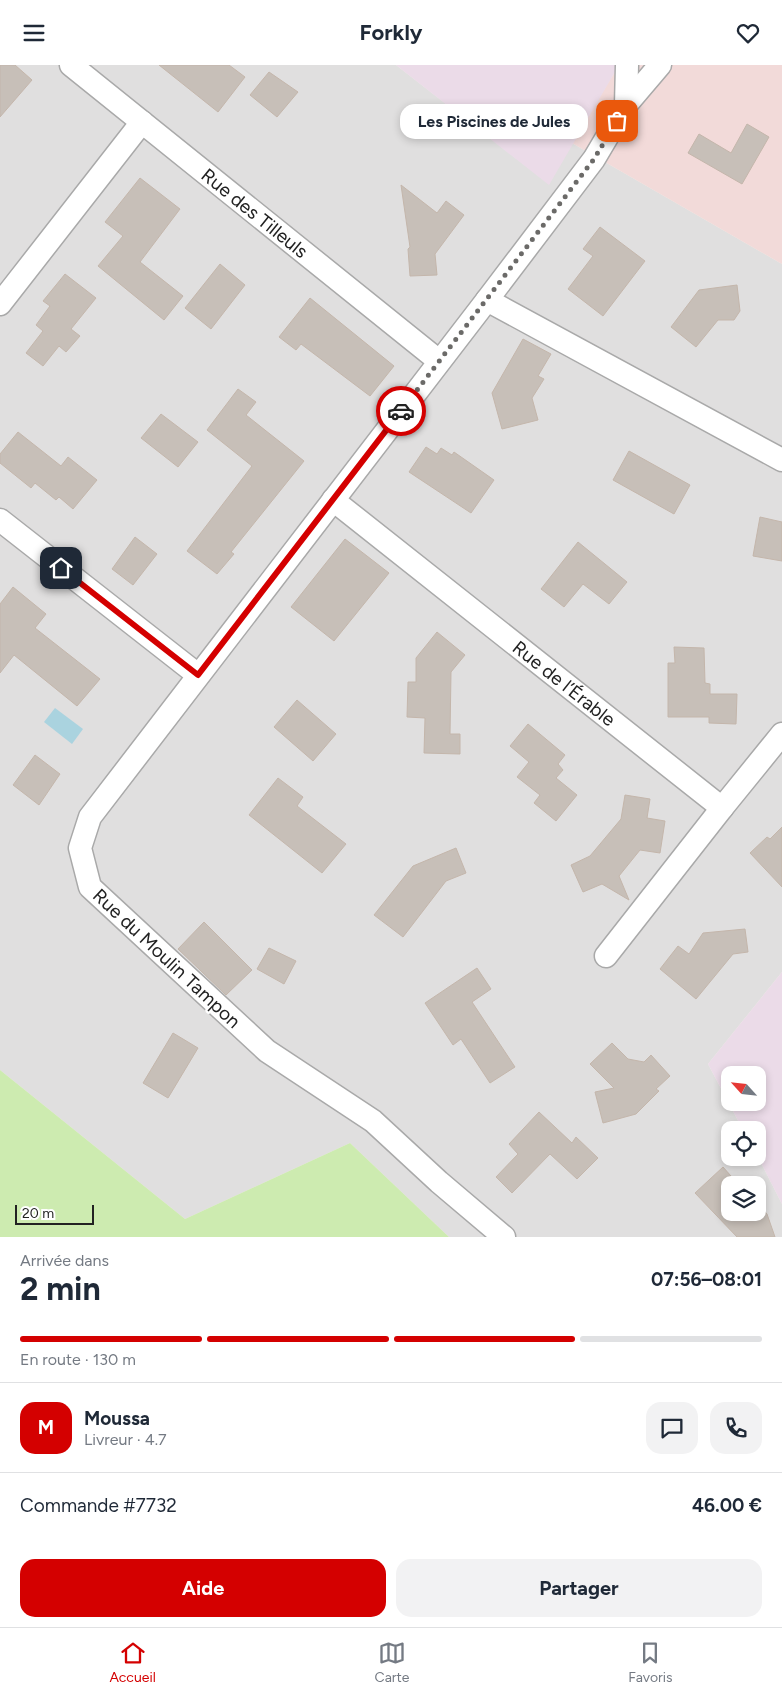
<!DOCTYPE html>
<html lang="fr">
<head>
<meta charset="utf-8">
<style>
	body { margin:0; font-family:Figtree,sans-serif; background:#f2f2f3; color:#1f2937; height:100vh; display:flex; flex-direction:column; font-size:19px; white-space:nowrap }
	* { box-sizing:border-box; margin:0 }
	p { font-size:16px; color:#747a83 }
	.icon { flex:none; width:28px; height:28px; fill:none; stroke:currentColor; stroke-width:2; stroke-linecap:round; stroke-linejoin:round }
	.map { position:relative; height:1172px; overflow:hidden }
	.panel { display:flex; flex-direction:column; background:#fff; flex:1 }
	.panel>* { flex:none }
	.needle { width:32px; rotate:297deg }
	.fabs { position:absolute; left:721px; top:1001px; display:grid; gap:10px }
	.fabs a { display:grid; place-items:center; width:45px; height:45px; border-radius:10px; background:#fff; box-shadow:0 2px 8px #0003; font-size:25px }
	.scale { position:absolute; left:15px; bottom:12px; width:79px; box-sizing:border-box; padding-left:5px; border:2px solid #222; border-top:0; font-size:14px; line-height:18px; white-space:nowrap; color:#222; -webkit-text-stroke:4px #fff; paint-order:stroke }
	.pin { position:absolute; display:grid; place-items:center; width:42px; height:42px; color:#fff; margin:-21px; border-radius:10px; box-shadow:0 2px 8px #0006 }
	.courier { position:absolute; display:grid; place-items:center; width:50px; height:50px; margin:-25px; border:4px solid #d40000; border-radius:50%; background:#fff; color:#222; box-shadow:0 1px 6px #0007 }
	.bubble { position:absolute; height:35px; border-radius:15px; background:#fff; box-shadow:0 2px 8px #0003; font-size:16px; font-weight:700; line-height:35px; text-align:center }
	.head em { font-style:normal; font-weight:700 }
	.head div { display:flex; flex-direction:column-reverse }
	.head { display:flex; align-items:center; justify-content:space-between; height:85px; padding:0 20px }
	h1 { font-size:32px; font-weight:700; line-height:38px }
	.bar { display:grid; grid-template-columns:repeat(4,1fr); gap:8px 5px; align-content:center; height:60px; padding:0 20px }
	.bar i { height:6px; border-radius:4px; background:#e0e1e3 }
	.bar .active { background:#d40000 }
	.bar p { grid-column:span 4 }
	.line { display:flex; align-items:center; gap:12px; padding:0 20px; border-top:1px solid #e0e1e3 }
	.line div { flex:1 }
	.round { display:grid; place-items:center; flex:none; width:52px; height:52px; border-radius:15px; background:#f2f2f3 }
	.primary-button { display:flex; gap:10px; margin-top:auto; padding:10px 20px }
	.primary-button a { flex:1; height:58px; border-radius:15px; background:#d40000; color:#fff; font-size:20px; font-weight:700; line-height:58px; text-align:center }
	.primary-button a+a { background:#f2f2f3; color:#1f2937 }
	header { display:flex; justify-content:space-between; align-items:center; height:65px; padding:0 20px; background:#fff; font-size:22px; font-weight:700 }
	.tab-bar { display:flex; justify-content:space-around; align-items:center; height:70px; border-top:1px solid #e0e1e3; background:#fff; font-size:14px; color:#747a83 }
	.tab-bar a { display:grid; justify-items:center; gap:2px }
	.tab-bar .active { color:#d40000 }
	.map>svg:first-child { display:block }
	.residential { fill:#e0dfdf; fill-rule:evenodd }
	.commercial { fill:#f2dad9 }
	.industrial { fill:#ebdbe8; fill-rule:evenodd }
	.grass { fill:#cdebb0 }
	.water { fill:#aad3df }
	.building { fill:#c7bfb8; stroke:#c4b6ab }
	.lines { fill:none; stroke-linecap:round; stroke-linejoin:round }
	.minor-casing { stroke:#a9a9a9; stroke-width:25 }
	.minor { stroke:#fff; stroke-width:22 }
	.done { stroke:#6b6a68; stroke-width:5; stroke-dasharray:0 9 }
	.route { stroke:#d40000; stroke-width:6 }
	.labels { text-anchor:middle; stroke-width:4.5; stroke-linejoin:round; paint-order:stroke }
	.street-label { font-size:19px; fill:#222; stroke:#fff }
</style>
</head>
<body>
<header><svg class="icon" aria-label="menu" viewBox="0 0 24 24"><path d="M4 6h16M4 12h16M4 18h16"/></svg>Forkly<svg class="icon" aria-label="heart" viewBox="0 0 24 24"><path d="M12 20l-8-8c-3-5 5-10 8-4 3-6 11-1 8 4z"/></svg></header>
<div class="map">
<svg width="782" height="1172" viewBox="0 0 782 1172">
	<rect width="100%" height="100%" fill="#f2efe9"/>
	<!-- residential -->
	<path class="residential" d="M0,0H396L549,119L572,78L782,199V907L708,999L743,1065H730V1092H758L782,1139V1172H449L350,1078L185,1154L0,1005ZM730,1120H758V1148H730Z"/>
	<!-- commercial -->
	<path class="commercial" d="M619,0H782V199L572,78Z"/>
	<!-- industrial -->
	<path class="industrial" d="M396,0H619L549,120Z
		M782,907V1139L758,1092V1065H743L708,999ZM730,1010H758V1038H730Z"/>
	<!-- grass -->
	<path class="grass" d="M0,1005L185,1154L350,1078L449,1172H0Z"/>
	<!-- water -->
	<path class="water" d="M55,643L83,664L72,679L44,657Z"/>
	<!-- building -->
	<path class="building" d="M0,0H15L32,15L0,52Z
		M159,0H229L245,12L218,47Z
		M269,7L298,27L277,52L250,30Z
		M747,59L769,72L742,119L688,88L699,69L731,88Z
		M140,113L180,144L140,197L183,231L164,255L98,201L123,171L105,157Z
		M401,120L437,148L446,136L464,150L435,189L437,210L410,211L408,184L410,182Z
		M600,162L645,196L603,251L568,224L593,191L583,184Z
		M220,199L245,220L211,264L185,243Z
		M65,209L96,233L71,264L80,271L66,287L59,281L43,301L26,288L43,266L36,260L50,241L43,236Z
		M737,220L740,246L734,255H718L696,282L671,262L699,225Z
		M310,233L394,301L370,331L301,279L296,285L279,272Z
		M523,274L551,289L538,311L544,314L532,333L538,355L502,364L492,328Z
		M238,324L256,337L246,350L304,396L231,487L234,489L217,509L187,486L252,401L207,365Z
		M161,349L198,377L178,402L141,373Z
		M18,367L61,401L68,392L97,415L73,444L59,432L56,435L35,418L31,423L0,398V389Z
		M426,382L437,389L441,383L452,390L454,387L494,415L471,448L409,407Z
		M629,386L690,420L674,449L613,415Z
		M760,452L782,457V496L753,491Z
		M135,472L157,489L133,520L112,504Z
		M345,474L389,508L334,576L291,542Z
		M578,477L627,517L609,539L583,519L564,542L541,524Z
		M13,522L46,549L35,563L100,614L77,641L14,590L0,608V539Z
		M437,567L465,590L451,607L450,669H460V689L424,688L425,653L407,652L408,617H416V593Z
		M674,582L704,583L705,618L710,619V629H737L736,659L709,658V652H668V598H675Z
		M297,635L336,669L313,696L274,662Z
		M528,659L565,690L558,699L563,705L556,713L577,730L556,756L534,738L540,730L517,712L529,697L510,681Z
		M35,690L60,709L39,740L13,720Z
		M278,713L303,732L297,741L346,779L322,808L249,750Z
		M625,730L650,734L647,753L665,756L660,788L640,785L619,811L629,835L602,819L583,827L571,800L590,791L621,754Z
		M782,762V822L750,788L767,772L770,774Z
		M456,783L466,808L446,816L403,872L374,850L413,801Z
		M204,857L252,905L226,930L178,884Z
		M745,864L748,887L733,889L696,934L660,904L678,881L689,889L703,868Z
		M269,883L296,896L284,919L257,904Z
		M477,903L491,924L472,937L515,1002L490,1018L461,974L453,980L425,938Z
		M173,968L198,983L168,1033L143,1018Z
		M612,978L628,994L644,997L651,990L670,1011L656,1024L659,1026L636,1049L603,1058L595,1027L614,1023L590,999Z
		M539,1047L572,1078L576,1072L598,1093L577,1114L550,1089L512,1128L496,1112L518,1089L509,1079Z
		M723,1102L739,1120H730V1148H758V1139L767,1149L775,1172H737L695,1128Z"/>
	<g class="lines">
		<!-- minor casing -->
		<g class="minor-casing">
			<g id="minor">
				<path id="s1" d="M71,0L439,296"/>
				<path d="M626,40L627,0"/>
				<path d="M487,235L782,395"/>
				<path d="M0,239L142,57"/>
				<path id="s2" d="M333,435L722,743L782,669"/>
				<path d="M0,455L198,610"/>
				<path d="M606,891L722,743"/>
				<path d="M504,1172L439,1117L373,1056L267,986L90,822L80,783L90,752L487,235L594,94L626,40L660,0"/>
			</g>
		</g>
		<!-- minor -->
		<use href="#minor" class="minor"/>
	</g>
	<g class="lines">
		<!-- done -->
		<path class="done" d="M401,346L594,94L617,56"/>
		<!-- route -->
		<path class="route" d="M61,503L198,610L401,346"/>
	</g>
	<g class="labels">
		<!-- street labels -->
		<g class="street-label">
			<text dy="7" stroke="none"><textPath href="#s1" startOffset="236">Rue des Tilleuls</textPath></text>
			<text dy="7" stroke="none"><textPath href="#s2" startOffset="295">Rue de l’Érable</textPath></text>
			<text transform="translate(167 893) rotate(43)" y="7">Rue du Moulin Tampon</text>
		</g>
	</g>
</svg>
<div class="fabs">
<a><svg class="needle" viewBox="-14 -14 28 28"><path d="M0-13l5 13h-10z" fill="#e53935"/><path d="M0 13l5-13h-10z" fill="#747a83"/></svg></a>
<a><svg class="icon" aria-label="locate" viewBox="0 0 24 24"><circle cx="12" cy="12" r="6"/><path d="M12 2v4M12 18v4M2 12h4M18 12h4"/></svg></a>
<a><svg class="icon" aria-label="layers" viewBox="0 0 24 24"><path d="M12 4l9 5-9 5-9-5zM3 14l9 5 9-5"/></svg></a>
</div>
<div class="scale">20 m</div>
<div class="pin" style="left:617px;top:56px;background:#ea580c"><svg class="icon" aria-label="bag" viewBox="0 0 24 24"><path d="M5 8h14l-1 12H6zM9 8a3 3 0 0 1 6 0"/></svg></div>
<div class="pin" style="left:61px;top:503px;background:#1f2937"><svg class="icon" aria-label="home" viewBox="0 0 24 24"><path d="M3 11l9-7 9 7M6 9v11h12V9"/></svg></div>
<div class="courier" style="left:401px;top:346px"><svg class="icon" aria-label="car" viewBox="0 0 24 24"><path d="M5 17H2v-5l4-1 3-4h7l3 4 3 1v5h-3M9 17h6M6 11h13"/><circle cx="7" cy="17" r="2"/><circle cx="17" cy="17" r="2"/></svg></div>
<div class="bubble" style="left:400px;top:39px;width:188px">Les Piscines de Jules</div>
</div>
<section class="panel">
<div class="head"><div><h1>2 min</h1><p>Arrivée dans</p></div><em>07:56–08:01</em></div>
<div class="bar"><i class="active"></i><i class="active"></i><i class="active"></i><i></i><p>En route · 130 m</p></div>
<div class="line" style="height:90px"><b class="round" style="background:#d40000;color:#fff">M</b><div><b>Moussa</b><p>Livreur · 4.7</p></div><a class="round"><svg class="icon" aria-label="chat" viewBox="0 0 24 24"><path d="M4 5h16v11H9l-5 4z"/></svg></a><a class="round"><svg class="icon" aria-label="phone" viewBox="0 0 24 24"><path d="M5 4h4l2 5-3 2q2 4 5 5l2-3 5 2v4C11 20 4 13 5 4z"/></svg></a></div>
<div class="line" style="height:65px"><div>Commande #7732</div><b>46.00 €</b></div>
<div class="primary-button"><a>Aide</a><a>Partager</a></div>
</section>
<nav class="tab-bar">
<a class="active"><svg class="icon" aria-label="home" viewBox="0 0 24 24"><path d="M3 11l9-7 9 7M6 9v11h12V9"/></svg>Accueil</a>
<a><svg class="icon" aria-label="map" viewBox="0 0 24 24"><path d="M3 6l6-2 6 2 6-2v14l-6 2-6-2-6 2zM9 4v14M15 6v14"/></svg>Carte</a>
<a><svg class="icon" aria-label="saved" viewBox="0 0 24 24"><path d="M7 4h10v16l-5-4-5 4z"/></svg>Favoris</a>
</nav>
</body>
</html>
